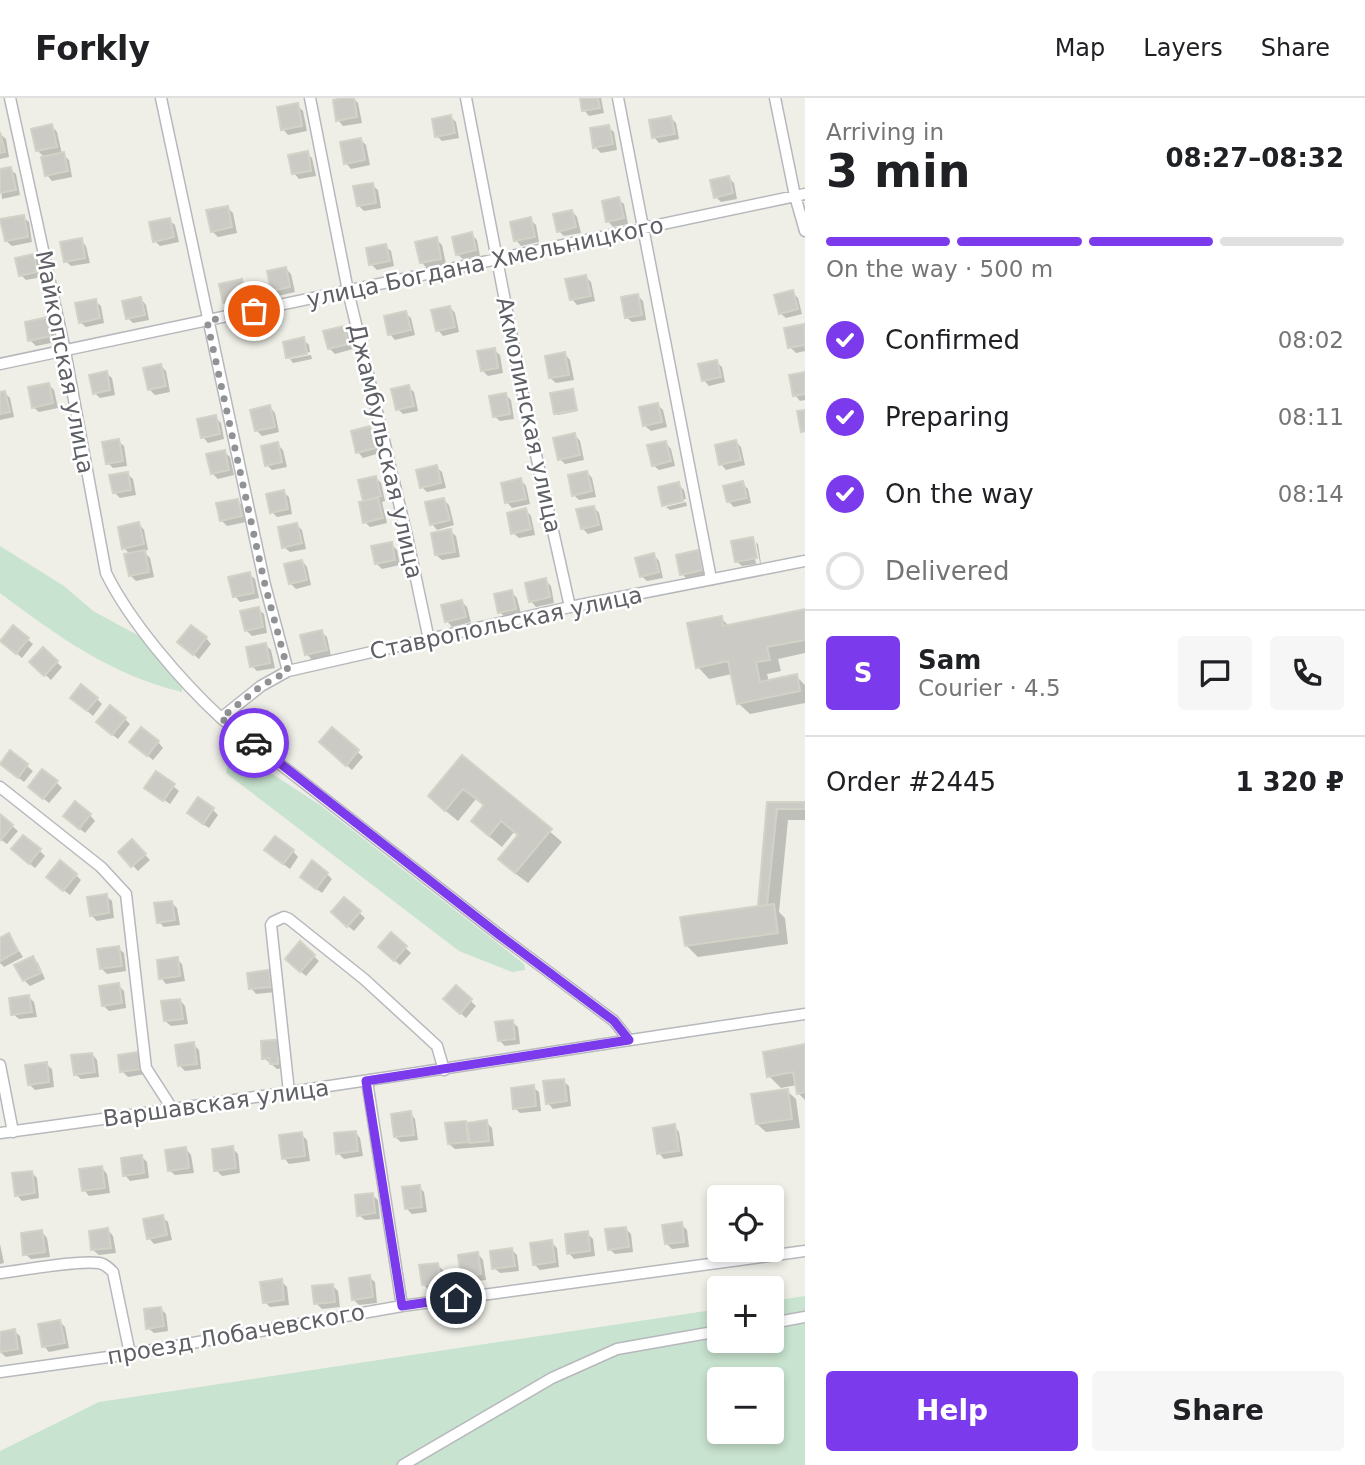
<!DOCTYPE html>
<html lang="en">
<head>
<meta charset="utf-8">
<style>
	body { margin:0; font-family:"DejaVu Sans",sans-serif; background:#f6f6f6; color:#202124; height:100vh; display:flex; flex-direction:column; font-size:26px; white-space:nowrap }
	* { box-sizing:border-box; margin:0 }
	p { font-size:23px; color:#757577 }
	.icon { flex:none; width:38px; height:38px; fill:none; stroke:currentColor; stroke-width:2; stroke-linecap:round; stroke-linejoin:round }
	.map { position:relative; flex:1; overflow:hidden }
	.sheet { display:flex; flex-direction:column; background:#fff; width:560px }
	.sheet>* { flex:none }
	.tools { position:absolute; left:707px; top:1087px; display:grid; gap:14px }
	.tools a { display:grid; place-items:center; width:77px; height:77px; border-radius:7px; background:#fff; box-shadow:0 4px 10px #0003; font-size:35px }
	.pin { position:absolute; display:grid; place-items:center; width:60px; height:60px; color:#fff; margin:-30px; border:4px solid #fff; border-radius:50%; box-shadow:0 2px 7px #0007 }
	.courier { position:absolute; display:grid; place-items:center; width:70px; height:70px; margin:-35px; border:5px solid #7c3aed; border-radius:50%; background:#fff; color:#222; box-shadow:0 2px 9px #0007 }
	.summary em { font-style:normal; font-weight:800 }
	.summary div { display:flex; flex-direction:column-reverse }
	.summary { display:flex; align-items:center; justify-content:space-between; height:119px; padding:0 21px }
	h1 { font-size:46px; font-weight:800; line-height:52px }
	.bar { display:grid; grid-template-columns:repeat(4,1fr); gap:10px 7px; align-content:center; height:84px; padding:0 21px }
	.bar i { height:9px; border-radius:5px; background:#e0e0e0 }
	.bar .current { background:#7c3aed }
	.bar p { grid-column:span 4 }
	.line { display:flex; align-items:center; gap:18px; padding:0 21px; border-top:2px solid #e0e0e0 }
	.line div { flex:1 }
	.round { display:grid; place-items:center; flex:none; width:74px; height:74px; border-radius:7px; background:#f6f6f6 }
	ol { padding:0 21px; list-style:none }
	li { display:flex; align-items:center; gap:21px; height:77px }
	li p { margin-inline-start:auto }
	li .icon { padding:7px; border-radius:50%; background:#7c3aed; color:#fff; stroke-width:4 }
	li:last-child { color:#757577 }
	li i { width:38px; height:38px; border:4px solid #e0e0e0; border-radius:50% }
	.cta { display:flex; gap:14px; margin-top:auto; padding:14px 21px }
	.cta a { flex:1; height:80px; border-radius:7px; background:#7c3aed; color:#fff; font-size:28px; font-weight:800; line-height:80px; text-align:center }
	.cta a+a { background:#f6f6f6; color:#202124 }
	header { display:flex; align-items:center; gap:42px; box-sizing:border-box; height:98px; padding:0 35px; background:#fff; border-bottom:2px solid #e0e0e0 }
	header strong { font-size:33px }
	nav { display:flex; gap:38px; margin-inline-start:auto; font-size:24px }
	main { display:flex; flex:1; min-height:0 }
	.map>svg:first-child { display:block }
	.green { fill:#c8e3cf; fill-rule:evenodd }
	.shadow { fill:#0003 }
	.building { fill:#cbcac4; stroke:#d3d2c7; stroke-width:2 }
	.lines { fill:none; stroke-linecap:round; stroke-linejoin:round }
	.street-casing { stroke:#b7b8bc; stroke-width:13 }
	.street { stroke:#fff; stroke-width:10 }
	.done { stroke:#919294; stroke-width:7; stroke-dasharray:0 12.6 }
	.route { stroke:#7c3aed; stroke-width:9 }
	.labels { text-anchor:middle; stroke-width:5; stroke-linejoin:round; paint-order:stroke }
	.street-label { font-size:23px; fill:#5f6066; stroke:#fff }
</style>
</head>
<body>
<header>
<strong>Forkly</strong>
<nav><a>Map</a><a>Layers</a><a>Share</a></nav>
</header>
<main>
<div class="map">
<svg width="805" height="1367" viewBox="0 0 805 1367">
	<rect width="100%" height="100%" fill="#efefe8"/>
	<!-- green -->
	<path class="green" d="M0,448L64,488L93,513L141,539L182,589V594C109,576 59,539 0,495Z
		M242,665L260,668L320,707L524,866L525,872L512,874L459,853L226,675L227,669Z
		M805,1198V1367H0V1353L99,1304L719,1211V1242H772V1203ZM719,1281H772V1334H719Z"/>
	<!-- shadow -->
	<path class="shadow" d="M353,0L358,5L362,25L343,28L338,22Z
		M581,0H601L604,15L589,18L584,12Z
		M297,7L303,13L307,33L288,37L283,31Z
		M451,19L456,24L459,40L442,43L437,38Z
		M671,20L676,25L679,41L659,45L654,39Z
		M52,28L57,34L62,56L69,62L72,79L52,83L47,77L45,60L38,53Z
		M608,29L614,34L617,52L601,55L595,49Z
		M0,36L6,41L9,59L0,61Z
		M361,42L366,47L370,67L351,71L346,65Z
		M307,55L312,60L316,78L299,81L294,75Z
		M10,71L16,76L20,97L2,101L0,73Z
		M729,80L734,85L737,101L721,104L716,99Z
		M372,87L378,92L381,110L364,113L358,107Z
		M618,101L624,106L628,126L613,129L608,123Z
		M227,109L233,115L237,135L218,139L212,133Z
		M572,113L577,119L581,135L564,138L559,133Z
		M23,119L29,124L32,144L12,148L6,143Z
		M530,121L536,127L539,144L521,148L516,142Z
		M169,122L175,127L179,144L160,148L155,143Z
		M471,136L477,142L480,158L463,161L457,156Z
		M436,141L442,147L446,166L427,170L422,165Z
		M81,142L86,148L90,165L71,168L66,163Z
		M385,148L391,153L394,168L377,172L371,166Z
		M33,158L39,163L42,179L26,182L21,177Z
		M286,171L291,176L295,194L278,198L272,192Z
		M586,179L591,184L595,203L577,207L572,201Z
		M241,183L247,189L250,206L230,210L225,204Z
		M792,194L798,200L802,216L786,220L780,215Z
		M638,198L643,203L646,222L632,224L626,219Z
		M141,201L146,207L149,222L133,225L128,220Z
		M95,203L101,208L104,225L86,229L80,224Z
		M450,209L455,215L459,234L443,238L438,232Z
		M405,215L411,220L415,237L395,242L390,236Z
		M47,221L52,226L56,244L36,248L30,242Z
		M803,228L805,253L796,255L790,249Z
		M343,230L349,236L353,251L335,256L329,250Z
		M303,241L309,247L310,254L290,258V261L288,259Z
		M494,252L500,257L503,275L488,278L482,272Z
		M565,256L570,262L574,282L556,285L550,280Z
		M311,257L312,261L293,265L290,261Z
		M716,264L722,269L725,284L709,288L704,282Z
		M161,268L166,273L170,294L155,297L149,291Z
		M106,275L112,280L115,297L100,300L95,295Z
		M805,276V302L800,303L795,297Z
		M49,287L54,292L58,310L39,314L33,309Z
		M408,289L414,294L418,313L403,316L398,311Z
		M572,293L578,313L558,317L556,315Z
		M5,295L10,300L14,319L0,322V296Z
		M505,296L511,302L514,321L500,323L494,318Z
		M657,306L663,312L667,329L651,333L645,328Z
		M270,309L275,315L279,334L262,338L256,332Z
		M215,319L221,325L224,341L208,345L203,339Z
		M370,330L375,335L380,355L363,360L358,354Z
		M575,337L580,343L584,362L565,366L560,361Z
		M118,343L124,348L127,368L113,370L108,365Z
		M736,344L741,349L745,367L726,372L721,366Z
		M666,345L671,351L675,368L659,372L653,367Z
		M277,346L283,352L287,369L272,372L267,367Z
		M224,354L230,359L234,377L218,381L212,375Z
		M436,369L442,374L446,390L427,394L422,389Z
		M587,374L592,380L596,399L579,402L574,397Z
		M127,376L133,381L136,397L120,400L114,394Z
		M376,380L381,385L385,403L382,404L387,425L370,429L365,424V405L360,383Z
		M521,382L526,388L530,406L512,410L507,404Z
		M742,385L748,391L751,405L734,409L728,403Z
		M678,386L684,392L686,401L666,405V408L664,407Z
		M283,394L289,399L292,416L277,419L272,414Z
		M237,402L243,408L246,424L227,428L221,422Z
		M444,402L449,407L454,427L437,432L432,426Z
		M686,404L687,408L670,412L666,409Z
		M594,409L599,415L603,432L588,436L582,430Z
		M526,412L531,418L535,437L519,440L513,435Z
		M139,426L144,432L148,452L143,453L150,460L154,479L136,483L130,477L131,457L124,450Z
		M297,427L302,432L306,451L290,454L284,449Z
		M450,433L456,438L460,459L442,462L436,457Z
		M752,441L758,446L761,465H760L756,444H752L756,466L742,468L736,463Z
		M391,446L397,452L400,467L382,471L376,465Z
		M698,454L703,459L707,477L687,481L682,476Z
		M654,457L659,463L663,480L647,483L641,478Z
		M302,463L307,469L311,487L296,491L290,485Z
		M249,476L255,481L259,500L240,504L235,498Z
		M545,482L551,488L554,505L536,509L531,503Z
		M511,494L517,500L521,516L505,519L500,514Z
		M462,504L467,509L471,524L452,529L447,523Z
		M258,511L264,516L267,535L252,538L246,532Z
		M805,513V555L778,561L781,573L767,576L769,584L796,578L805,587V605L750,616L738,605L732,576L709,581L698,569L721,520L729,528Z
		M321,534L327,539L331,558L312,562L307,556Z
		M206,540L211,546L199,561L185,549Z
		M27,541L33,546L22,560L8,548Z
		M266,547L271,552L275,570L257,573L252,568Z
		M43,552L62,569L51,582L32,564Z
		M97,601L102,606L93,618L78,605Z
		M125,621L130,626L118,641L104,630Z
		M332,631L363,659L352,672L326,649Z
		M158,644L163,650L153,662L137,649Z
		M10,654L33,673L24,684L7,671Z
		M462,659L562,744L528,785L512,773L519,738L514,734L502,749L485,735L473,723L485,709L476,701L458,723L442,710Z
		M56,684L62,690L49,705L36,694Z
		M173,688L179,693L170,706L150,692Z
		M805,705V722H788L779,814L785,820L788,846L698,859L686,847L760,810L769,706Z
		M213,712L218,717L209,730L194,720Z
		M90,717L95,723L85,735L70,723Z
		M0,718L18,733L7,746L0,741Z
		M132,744L150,762L138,773L120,754Z
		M39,752L45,758L35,770L19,757Z
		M293,753L298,759L290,771L272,758Z
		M327,776L332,781L322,795L307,784Z
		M76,777L81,782L70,797L54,785Z
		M106,798L112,803L114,820L97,823L91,817Z
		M345,801L365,820L354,833L338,820Z
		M172,805L177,810L180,827L164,829L159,824Z
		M9,837L23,859L4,869L0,865V842Z
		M391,837L411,855L400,867L386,855Z
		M300,846L319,863L306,878L292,866Z
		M118,850L124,855L126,873L107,876L101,870Z
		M32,860L38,865L45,881L30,888L24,882Z
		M177,861L182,866L185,883L166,886L161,880Z
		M268,874L273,880L275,894L256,896L251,890Z
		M118,887L124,893L126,910L109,913L103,907Z
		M456,889L476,908L466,920L451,907Z
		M29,899L34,904L37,919L19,921L13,916Z
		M180,902L185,908L188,926L171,928L165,923Z
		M512,924L518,929L520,946L505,948L499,942Z
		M283,943V970L277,971L264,960Z
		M193,946L199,952L201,971L185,973L179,967Z
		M805,948V1002L798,995L797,987L781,990L769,978Z
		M92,956L97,962L99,979L81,981L75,976Z
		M137,956L143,961L145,976L128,979L122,973Z
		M46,966L52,971L54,989L35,992L29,986Z
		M563,983L569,988L571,1008L553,1011L548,1005Z
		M533,989L539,994L541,1013L520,1015L515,1010Z
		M787,993L796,1001L800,1030L766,1034L757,1026Z
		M410,1015L415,1021L418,1042L401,1044L395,1039Z
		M486,1024L492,1030L494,1048L455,1051L449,1046L447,1027Z
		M674,1028L679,1034L683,1058L664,1061L659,1055Z
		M355,1034L360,1040L363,1058L344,1061L338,1055Z
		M301,1036L307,1042L310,1063L289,1066L284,1060Z
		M232,1050L238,1056L240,1075L222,1078L216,1072Z
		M186,1051L191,1057L194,1075L175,1077L169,1072Z
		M142,1059L147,1064L149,1080L130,1083L125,1077Z
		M102,1070L107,1076L110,1095L89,1098L84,1092Z
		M31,1074L37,1080L39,1100L22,1103L17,1097Z
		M419,1089L424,1094L427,1114L412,1116L406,1110Z
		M372,1097L378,1102L380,1121L365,1122L359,1117Z
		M162,1119L168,1124L172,1142L154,1146L149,1140Z
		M681,1126L687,1132L689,1149L672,1151L667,1146Z
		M625,1130L631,1136L633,1154L615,1156L609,1151Z
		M108,1132L113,1138L116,1155L99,1157L93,1152Z
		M42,1134L47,1140L50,1159L31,1161L25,1156Z
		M587,1135L593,1141L595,1158L574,1161L569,1155Z
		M551,1144L557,1150L559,1169L540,1172L534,1166Z
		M0,1146L4,1165L0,1166Z
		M512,1152L517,1157L519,1173L500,1175L494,1170Z
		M478,1156L483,1162L486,1182L468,1184L463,1178Z
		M437,1167L443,1172L445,1190L429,1192L424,1187Z
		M369,1179L375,1184L377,1205L359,1207L353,1201Z
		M281,1183L287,1189L289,1207L270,1209L265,1204Z
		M332,1187L338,1193L340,1209L322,1211L316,1205Z
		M161,1211L166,1216L168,1233L154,1235L148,1230Z
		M60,1224L65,1229L69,1250L49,1254L44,1248Z
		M14,1233L20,1238L23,1256L6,1259L0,1254V1235Z"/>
	<!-- building -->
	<path class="building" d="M342,0H354L357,19L336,23L333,2Z
		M580,0H598L600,10L582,13Z
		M298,5L302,28L281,32L277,9Z
		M451,17L455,35L435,39L432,21Z
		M671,18L675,36L652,40L649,22Z
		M52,26L57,49L36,53L31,31Z
		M609,27L613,46L593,50L590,30Z
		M0,34L5,54L0,55Z
		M361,40L365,62L344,66L340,44Z
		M308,53L311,73L292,76L288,57Z
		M64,54L68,73L45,78L41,59Z
		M11,69L16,92L0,95V71Z
		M729,78L733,95L714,100L710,82Z
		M373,85L376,105L357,108L353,88Z
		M619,99L624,120L606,124L602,103Z
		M228,108L232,129L211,134L206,112Z
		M572,112L576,129L557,134L553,116Z
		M24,117L28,139L5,143L0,121Z
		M531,119L535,139L514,143L510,124Z
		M170,120L174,139L153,144L149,124Z
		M472,134L476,152L456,157L452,139Z
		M437,139L441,161L420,165L415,144Z
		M82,140L85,160L64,164L60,144Z
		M386,146L390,163L369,167L366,150Z
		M34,156L37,174L19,178L15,160Z
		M286,169L290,189L271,193L267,173Z
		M586,177L591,198L570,202L565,181Z
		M242,181L246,201L223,205L219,186Z
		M793,192L798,211L779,216L774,197Z
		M638,196L642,217L625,220L621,199Z
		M141,199L145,217L126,221L122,203Z
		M96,201L100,220L79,225L75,205Z
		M450,208L455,229L436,233L431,212Z
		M406,213L411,232L388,237L384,218Z
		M48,219L51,238L28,243L25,224Z
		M804,226L805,247L788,250L784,230Z
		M344,228L348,246L328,251L323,233Z
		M304,239L307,256L286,260L283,244Z
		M495,250L498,270L481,273L477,253Z
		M565,254L569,277L549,280L545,258Z
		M717,262L721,279L702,283L698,266Z
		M161,266L166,288L148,292L143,270Z
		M107,273L110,292L93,296L89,277Z
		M805,274V296L793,298L789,277Z
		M49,285L53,305L32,310L28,289Z
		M409,287L414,308L396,312L391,291Z
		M573,291L577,312L554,316L550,295Z
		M5,293L10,314L0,316V294Z
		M506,295L510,316L493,319L489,298Z
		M658,305L662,324L643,328L639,309Z
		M270,307L275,329L255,333L250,312Z
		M805,312V333L801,334L797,313Z
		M216,317L220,336L201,340L197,321Z
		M370,328L376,350L356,355L351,333Z
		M575,335L580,357L558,362L553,340Z
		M119,341L123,363L106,366L102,344Z
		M736,342L741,362L719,367L715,347Z
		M666,343L671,363L652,368L647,347Z
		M278,344L282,364L265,368L261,348Z
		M225,352L229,372L211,376L206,356Z
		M437,367L441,385L420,390L416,372Z
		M587,373L592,393L572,398L568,377Z
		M128,374L131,392L113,395L109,377Z
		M376,378L381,398L363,403L358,382Z
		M521,380L526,401L505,405L501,385Z
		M743,383L747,400L727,404L723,388Z
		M679,384L683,403L662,408L658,389Z
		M284,392L288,411L270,415L266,396Z
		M378,400L383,420L363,425L359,404Z
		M444,400L450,422L430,427L425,404Z
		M238,401L242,418L220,423L216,405Z
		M594,408L599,427L581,431L576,411Z
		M526,410L531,431L511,436L507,415Z
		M139,424L144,446L122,451L118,429Z
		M297,425L302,445L282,450L278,429Z
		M451,431L455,454L435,457L431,435Z
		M753,439L757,460L735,464L731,443Z
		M392,444L395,462L375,466L371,448Z
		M145,452L149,474L129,478L124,456Z
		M698,452L703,472L680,477L676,457Z
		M654,455L659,474L640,479L635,460Z
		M302,462L307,482L289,486L284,466Z
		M250,474L254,495L233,499L228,479Z
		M546,480L550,499L529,504L525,485Z
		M512,492L516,511L498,515L494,496Z
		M462,502L466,519L445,524L441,507Z
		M259,509L263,529L245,533L240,513Z
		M805,511V542L767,549L770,562L756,564L760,584L797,576L800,593L737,606L728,563L696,570L687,525L722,518L723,528Z
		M13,527L29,540L16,556L0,543Z
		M191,527L207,539L193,557L177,544Z
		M322,532L327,552L305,557L300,537Z
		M266,545L270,565L250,569L246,549Z
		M43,549L58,563L44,578L29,564Z
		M81,586L98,600L87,613L70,600Z
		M110,607L126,620L112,637L96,624Z
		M141,629L159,643L147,658L129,644Z
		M332,629L359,652L346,668L319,644Z
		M10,652L28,666L18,680L0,666Z
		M462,657L552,731L515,775L498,761L518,737L501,723L489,738L471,723L484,707L463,691L445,713L428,698Z
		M42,671L58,683L43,701L28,689Z
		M156,673L175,686L163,703L144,690Z
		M198,699L214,710L203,726L187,715Z
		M75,703L91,716L79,731L63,718Z
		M767,704H805V711H777L767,807L758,808Z
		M0,716L13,727L1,742L0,741Z
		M23,737L41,751L29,766L11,751Z
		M275,738L294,752L283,766L264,752Z
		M132,741L146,756L131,769L118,754Z
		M60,762L77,776L63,793L46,779Z
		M312,762L328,775L316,791L300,779Z
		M107,796L109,815L90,818L87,799Z
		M344,799L361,813L347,829L331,814Z
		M172,803L175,822L157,825L154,805Z
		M774,806L778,835L685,848L680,819Z
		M391,834L407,848L394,863L378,849Z
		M9,835L18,853L0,863V840Z
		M300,843L315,857L300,874L285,861Z
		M119,848L122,868L100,871L97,851Z
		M33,858L41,875L23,883L14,867Z
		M178,859L180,878L159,881L157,862Z
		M269,872L271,889L249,891L247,875Z
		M119,885L122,905L102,908L99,888Z
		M456,887L472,901L460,916L443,901Z
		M29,897L32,914L11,917L9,900Z
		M180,901L183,921L164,923L161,903Z
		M513,922L515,941L498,943L495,924Z
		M284,941L286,958L278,959V966H270L269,960L262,961L261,943Z
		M194,944L197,966L178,968L175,947Z
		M805,946V994L797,996L793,974L767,979L763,954Z
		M138,954L141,971L120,974L118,957Z
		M92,955L95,974L74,977L71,957Z
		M47,964L49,984L28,987L25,967Z
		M564,981L567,1003L546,1006L543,983Z
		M534,987L536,1008L513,1011L511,990Z
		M788,991L792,1021L756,1026L751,996Z
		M411,1013L414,1037L394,1039L391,1016Z
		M487,1022L489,1043L470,1045L467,1025Z
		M466,1023L468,1044L448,1046L445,1025Z
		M675,1026L679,1053L657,1056L653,1030Z
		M356,1033L358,1053L336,1056L334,1035Z
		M302,1034L305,1058L282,1061L279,1037Z
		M233,1048L236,1070L214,1073L212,1051Z
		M186,1049L189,1070L168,1073L165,1052Z
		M142,1057L144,1075L123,1078L121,1060Z
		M102,1068L105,1090L82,1093L79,1071Z
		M32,1073L35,1095L15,1098L12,1075Z
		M420,1087L422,1109L405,1111L402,1089Z
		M373,1095L375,1115L357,1118L355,1097Z
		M163,1117L167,1137L147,1141L143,1121Z
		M682,1124L684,1144L665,1146L662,1127Z
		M626,1129L629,1149L608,1152L605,1131Z
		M108,1130L111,1150L91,1152L89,1133Z
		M42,1132L45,1154L23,1157L21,1135Z
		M588,1133L590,1153L567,1156L565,1136Z
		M552,1142L555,1164L533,1167L530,1145Z
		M512,1150L515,1168L492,1171L490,1153Z
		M478,1154L481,1176L461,1179L458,1157Z
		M438,1165L441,1185L422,1187L419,1167Z
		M370,1177L373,1199L352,1202L349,1180Z
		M282,1181L284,1202L263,1205L260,1184Z
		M333,1186L335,1204L314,1206L312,1188Z
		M161,1209L164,1228L146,1231L144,1211Z
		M60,1222L65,1245L42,1249L38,1226Z
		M15,1231L18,1251L0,1254V1234Z"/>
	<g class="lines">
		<!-- street casing -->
		<g class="street-casing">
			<path id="street" d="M10,0L65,253L106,475C130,524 181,583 221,620L498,836L614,923L629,942
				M161,0L265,487L288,573
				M310,0L348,193L407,438L429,542
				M466,0L526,312L570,509
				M618,0L711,481
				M775,0L795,98L805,133
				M0,266L805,96
				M221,620L261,588L288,573L570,509L805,463
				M0,689L101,769L126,796L146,970L173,1012
				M0,967L13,1034
				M367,983L402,1208
				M289,994L271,827L273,824L284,819L289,821L364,881L437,948L444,972
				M0,1035C269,1000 536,955 805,916
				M0,1175C25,1172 77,1162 99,1165C105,1166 109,1170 113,1174L130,1256
				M772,1225L805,1219
				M0,1274L130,1256L402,1208L805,1153
				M403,1367L552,1280L617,1251L719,1233"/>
		</g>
		<!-- street -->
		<use href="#street" class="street"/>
	</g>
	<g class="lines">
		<!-- done -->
		<path class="done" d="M254,645L221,620L261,588L288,573L265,487L207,223L254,213"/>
		<!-- route -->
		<path class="route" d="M254,645L498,836L614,923L629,942L366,983L402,1208L456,1200"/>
	</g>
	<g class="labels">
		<!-- street labels -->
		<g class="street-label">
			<text transform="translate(485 164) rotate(-12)" y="8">улица Богдана Хмельницкого</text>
			<text transform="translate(65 264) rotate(79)" y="8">Майкопская улица</text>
			<text transform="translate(529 317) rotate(78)" y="8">Акмолинская улица</text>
			<text transform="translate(386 353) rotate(77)" y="8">Джамбульская улица</text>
			<text transform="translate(506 525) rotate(-12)" y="8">Ставропольская улица</text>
			<text transform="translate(216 1005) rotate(-8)" y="8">Варшавская улица</text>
			<text transform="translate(236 1236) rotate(-10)" y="8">проезд Лобачевского</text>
		</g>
	</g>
</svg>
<div class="tools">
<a><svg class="icon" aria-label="locate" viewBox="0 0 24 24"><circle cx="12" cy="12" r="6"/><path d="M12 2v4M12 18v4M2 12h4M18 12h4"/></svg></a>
<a>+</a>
<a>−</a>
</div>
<div class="pin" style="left:254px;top:213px;background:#ea580c"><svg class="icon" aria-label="bag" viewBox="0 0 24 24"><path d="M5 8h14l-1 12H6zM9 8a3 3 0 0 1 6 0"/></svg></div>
<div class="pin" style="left:456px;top:1200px;background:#1f2937"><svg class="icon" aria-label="home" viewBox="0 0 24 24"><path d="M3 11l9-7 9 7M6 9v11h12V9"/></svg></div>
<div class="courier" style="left:254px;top:645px"><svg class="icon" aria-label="car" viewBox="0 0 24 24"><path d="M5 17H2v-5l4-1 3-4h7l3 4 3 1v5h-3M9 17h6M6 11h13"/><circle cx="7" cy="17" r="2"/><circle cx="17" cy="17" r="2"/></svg></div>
</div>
<section class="sheet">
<div class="summary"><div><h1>3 min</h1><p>Arriving in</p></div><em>08:27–08:32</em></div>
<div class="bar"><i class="current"></i><i class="current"></i><i class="current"></i><i></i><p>On the way · 500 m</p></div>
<ol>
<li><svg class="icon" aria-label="check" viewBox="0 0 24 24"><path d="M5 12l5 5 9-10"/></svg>Confirmed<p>08:02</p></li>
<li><svg class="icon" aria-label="check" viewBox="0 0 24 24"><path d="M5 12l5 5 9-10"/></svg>Preparing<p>08:11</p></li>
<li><svg class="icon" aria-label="check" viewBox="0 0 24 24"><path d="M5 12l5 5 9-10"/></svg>On the way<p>08:14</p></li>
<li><i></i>Delivered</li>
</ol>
<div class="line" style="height:126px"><b class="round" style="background:#7c3aed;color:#fff">S</b><div><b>Sam</b><p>Courier · 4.5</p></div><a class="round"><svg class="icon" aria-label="chat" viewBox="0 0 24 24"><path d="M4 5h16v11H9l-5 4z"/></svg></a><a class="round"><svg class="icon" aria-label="phone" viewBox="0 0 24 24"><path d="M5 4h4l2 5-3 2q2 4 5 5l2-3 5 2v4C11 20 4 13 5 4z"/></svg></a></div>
<div class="line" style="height:91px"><div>Order #2445</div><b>1 320 ₽</b></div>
<div class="cta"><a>Help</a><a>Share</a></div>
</section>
</main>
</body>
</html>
